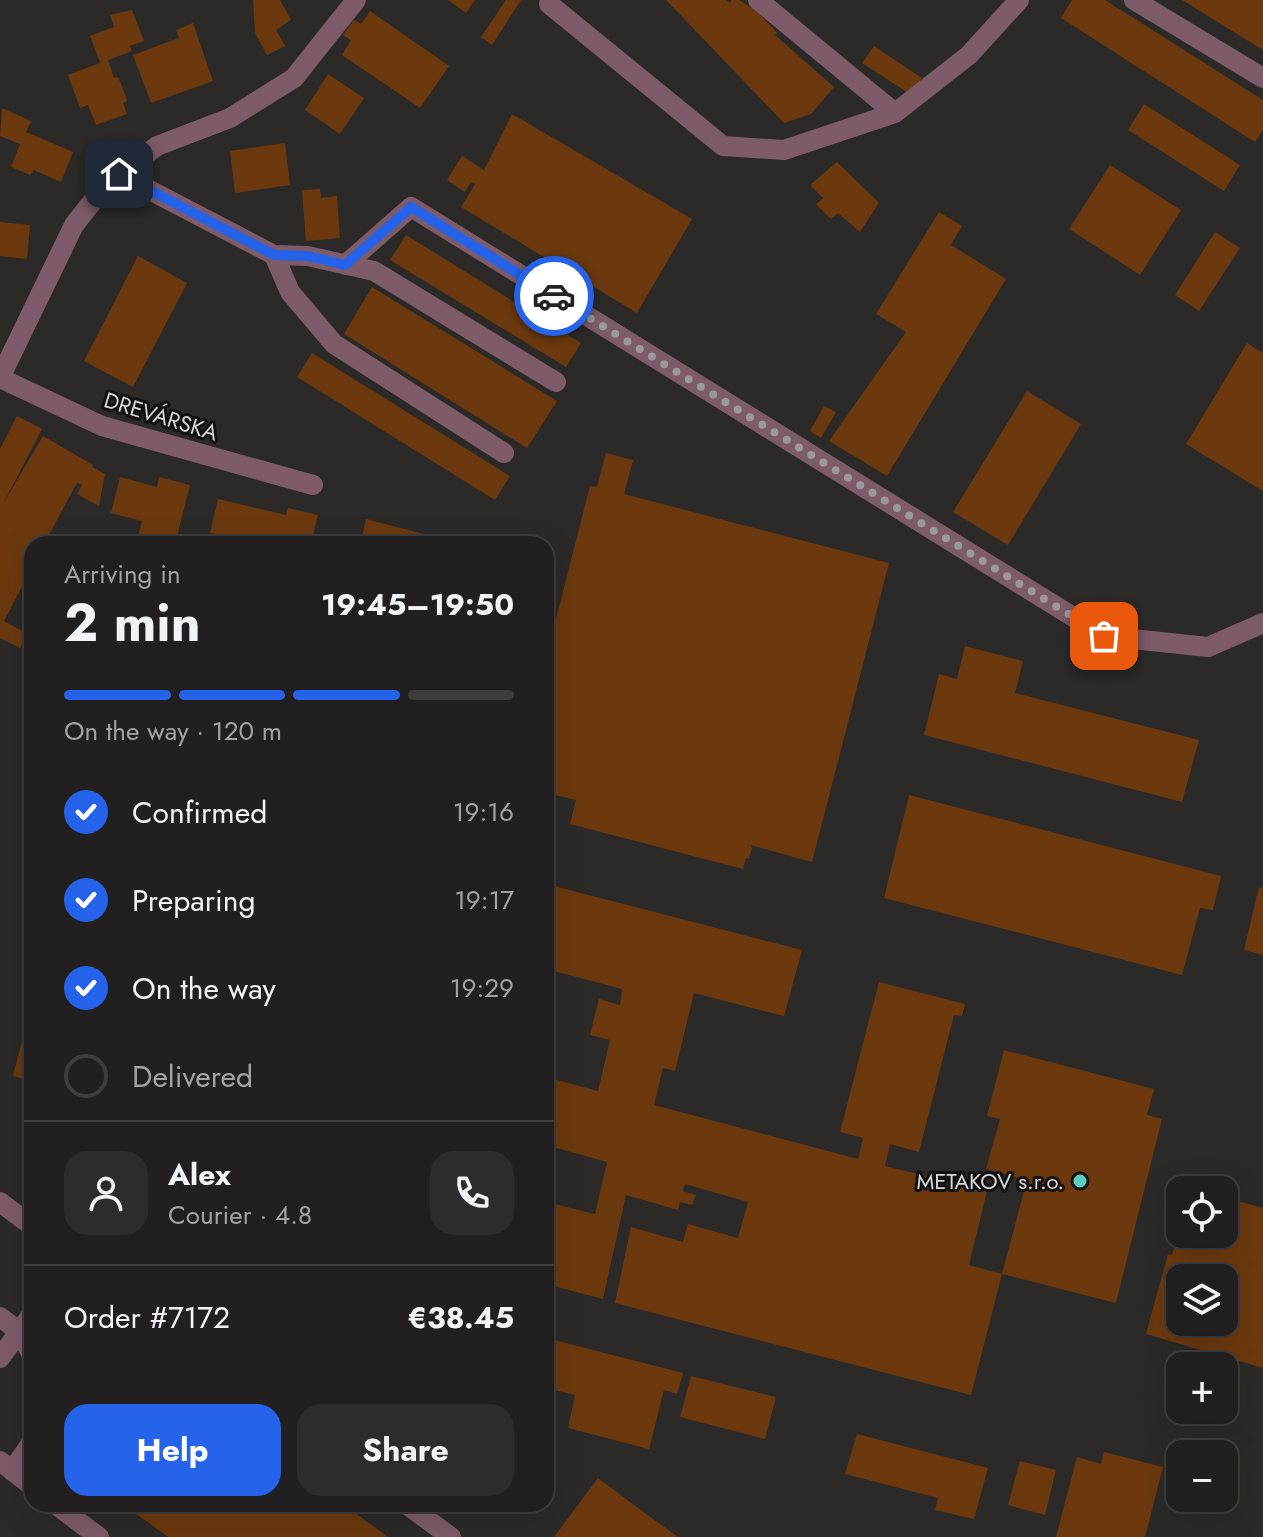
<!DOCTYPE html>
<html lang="en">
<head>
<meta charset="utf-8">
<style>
	body { margin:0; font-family:Jost,sans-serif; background:#2d2c2c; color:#f1f3f6; height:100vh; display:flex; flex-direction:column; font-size:30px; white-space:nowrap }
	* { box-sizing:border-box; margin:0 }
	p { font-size:26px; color:#a2a2a4 }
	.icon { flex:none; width:44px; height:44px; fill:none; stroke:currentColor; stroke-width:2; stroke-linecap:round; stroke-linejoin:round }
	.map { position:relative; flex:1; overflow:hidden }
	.sheet { position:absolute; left:24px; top:536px; width:530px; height:976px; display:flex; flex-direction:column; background:#211f1f; border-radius:24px; box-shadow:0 8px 32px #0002,0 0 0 2px #3e3d3d }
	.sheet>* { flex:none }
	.controls { position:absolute; left:1166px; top:1176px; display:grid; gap:16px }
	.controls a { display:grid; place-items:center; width:72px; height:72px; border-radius:16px; background:#211f1f; box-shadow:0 8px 32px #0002,0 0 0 2px #3e3d3d; font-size:40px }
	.pin { position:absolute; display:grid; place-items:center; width:68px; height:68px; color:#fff; margin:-34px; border-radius:16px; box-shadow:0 4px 12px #0006 }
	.courier { position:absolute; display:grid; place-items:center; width:80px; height:80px; margin:-40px; border:6px solid #2563eb; border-radius:50%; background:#fff; color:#222; box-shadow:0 2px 10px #0007 }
	.overview em { font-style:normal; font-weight:700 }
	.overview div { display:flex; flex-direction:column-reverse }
	.overview { display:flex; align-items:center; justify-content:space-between; height:136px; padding:0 40px }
	h1 { font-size:52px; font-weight:700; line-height:60px }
	.bar { display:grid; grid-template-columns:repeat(4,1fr); gap:12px 8px; align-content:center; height:96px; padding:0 40px }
	.bar i { height:10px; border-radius:6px; background:#3e3d3d }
	.bar .current { background:#2563eb }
	.bar p { grid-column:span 4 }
	.line { display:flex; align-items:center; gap:20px; padding:0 40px; border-top:2px solid #3e3d3d }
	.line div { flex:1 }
	.round { display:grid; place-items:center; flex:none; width:84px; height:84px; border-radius:24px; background:#2d2c2c }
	ol { padding:0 40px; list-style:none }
	li { display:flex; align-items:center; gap:24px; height:88px }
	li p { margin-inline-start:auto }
	li .icon { padding:8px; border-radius:50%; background:#2563eb; color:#fff; stroke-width:4 }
	li:last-child { color:#a2a2a4 }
	li i { width:44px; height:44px; border:4px solid #3e3d3d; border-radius:50% }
	.primary-button { display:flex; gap:16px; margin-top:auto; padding:16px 40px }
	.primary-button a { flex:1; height:92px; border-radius:24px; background:#2563eb; color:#fff; font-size:32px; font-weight:700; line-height:92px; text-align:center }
	.primary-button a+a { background:#2d2c2c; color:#f1f3f6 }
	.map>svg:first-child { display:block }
	.building { fill:#6c390e; fill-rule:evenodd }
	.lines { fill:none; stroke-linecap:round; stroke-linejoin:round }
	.minor { stroke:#7d5b69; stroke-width:20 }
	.done { stroke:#9b9999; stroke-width:8; stroke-dasharray:0 14.4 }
	.route { stroke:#2563eb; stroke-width:10 }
	.poi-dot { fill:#59cebe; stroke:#131212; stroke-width:3 }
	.labels { text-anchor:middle; stroke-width:6; stroke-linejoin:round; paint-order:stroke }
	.street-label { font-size:22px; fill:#d7d5d5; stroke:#131212 }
	.poi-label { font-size:22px; fill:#d7d5d5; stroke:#131212; text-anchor:end }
</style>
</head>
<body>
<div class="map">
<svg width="1263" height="1537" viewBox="0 0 1263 1537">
	<rect width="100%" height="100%" fill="#2c2929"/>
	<!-- building -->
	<path class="building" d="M253,0H280L291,20L276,30L285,46L267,55L255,33Z
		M448,0H475L466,13Z
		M506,0H521L492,45L481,37Z
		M666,0H726L730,3L732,0H739L758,12L777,33L775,35L834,87L811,114L784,123Z
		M1072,0H1105L1263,100V130L1255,142L1061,18Z
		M1182,0H1263V50Z
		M132,10L144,41L130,46L132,51L108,60L114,78L118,77L123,89L127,101L123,103L127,114L96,125L88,105L80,108L68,75L100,63L90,36L114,27L110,15Z
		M370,11L449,66L420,108L342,55L351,40L343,35L354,20L361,24Z
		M193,23L213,81L151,103L133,55L179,38L176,30Z
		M874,46L922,78L910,94L862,63Z
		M328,74L364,98L340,134L305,110Z
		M1144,104L1240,165L1224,191L1128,130Z
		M2,108L31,121L26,132L73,152L61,182L34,170L30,175L11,167L20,144L0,136Z
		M512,114L692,219L637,313L461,207L475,184L471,182L465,192L447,180L462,156L484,170Z
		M285,143L290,185L235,193L230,151Z
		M837,162L879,203L860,232L838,213L831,219L816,204L823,198L810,185Z
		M1110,165L1181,210L1140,275L1069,229Z
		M320,189L321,198L337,196L340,238L306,241L302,190Z
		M939,212L962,226L951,245L1006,279L887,476L829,441L906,332L876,314Z
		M0,222L30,225L27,259L0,256Z
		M1215,232L1240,248L1199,311L1175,295Z
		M406,235L581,343L566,367L390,260Z
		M138,256L187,283L133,387L84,361Z
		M372,287L557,401L527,448L344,334Z
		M1247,343L1263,353V491L1186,444Z
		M312,353L510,476L495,500L297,377Z
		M1027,391L1081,424L1008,545L953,512Z
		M824,406L836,412L821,438L810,431Z
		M17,416L42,429L3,504L43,436L93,465L92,467L105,474L99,506L77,494L82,485L77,483L44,544H32V575L29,573L4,621L28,634L20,648L0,638V449Z
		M606,453L633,460L624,494L889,563L812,862L750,845L752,848L749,859L746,858L743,869L570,824L576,800L546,793V658L590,486L597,487Z
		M120,477L157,487L159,477L190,485L175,544H136L142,521L111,513Z
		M218,499L286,515L288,508L318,515L311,544H238L239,540L210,533Z
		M366,519L458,543V544H360Z
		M965,646L1023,661L1015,693L1199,740L1182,802L924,735L939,674L957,679Z
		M909,795L1221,876L1213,910L1200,908L1182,975L884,898Z
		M546,884L802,950L784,1016L694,993L675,1071L663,1068L654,1105L858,1159L863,1138L840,1132L879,982L965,1004L962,1016L954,1015L919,1152L890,1144L885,1166L987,1191L969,1265L1002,1274L1027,1180L986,1169L1000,1119L987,1116L1004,1050L1154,1089L1147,1115L1162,1119L1116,1303L1002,1274L971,1395L615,1303L631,1227L683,1242L688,1224L738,1238L748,1202L685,1184L683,1191L696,1195L692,1205L680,1202L678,1210L626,1195L603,1299L546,1284V1202L595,1214L607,1162L546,1145V1077L598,1091L610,1040L590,1035L599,999L620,1005L622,989L546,969Z
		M1259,887L1263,888V955L1244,950Z
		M31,1006H32V1081L13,1076Z
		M1224,1197L1263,1208V1368L1146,1334L1168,1254L1172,1255L1178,1234H1224ZM1180,1278H1224V1322H1180Z
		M546,1338L683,1373L677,1394L664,1390L649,1449L568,1428L575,1395L546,1388Z
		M691,1376L776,1397L765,1439L680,1417Z
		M857,1434L988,1468L974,1519L935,1510L938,1498L845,1474Z
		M1104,1452L1163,1467L1145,1537H1056L1077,1457L1101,1464Z
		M1020,1461L1056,1470L1045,1515L1008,1505Z
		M598,1478L649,1516L678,1537H554Z
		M123,1504H343L388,1537H168Z"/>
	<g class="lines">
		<!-- minor -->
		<path class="minor" d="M758,0L895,113
			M1134,0L1263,78
			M549,4L723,146L784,150L895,113L969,55L1019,0
			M119,174L274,255L308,256L374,271L556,382
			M274,255L290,292L334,344L504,453
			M345,265L411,207L1104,636L1208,647L1263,623
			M0,378L74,225L100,192L119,174L157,146L230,118L294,78L356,0
			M0,378L102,426L313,485
			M0,1202L32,1226
			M0,1317L20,1332L32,1355
			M0,1358L32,1314
			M0,1461L32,1486
			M12,1471L32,1442
			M55,1504L99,1537
			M406,1504L451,1537"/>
	</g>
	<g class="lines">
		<!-- done -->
		<path class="done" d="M554,296L1104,636"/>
		<!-- route -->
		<path class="route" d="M119,174L274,255L308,256L345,265L411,207L554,296"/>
	</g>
	<!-- markers -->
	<circle class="poi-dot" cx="1080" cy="1181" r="8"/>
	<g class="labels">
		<!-- street labels -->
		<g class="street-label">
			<text transform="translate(161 416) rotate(17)" y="8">DREVÁRSKA</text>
		</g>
		<!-- poi labels -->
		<g class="poi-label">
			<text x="1064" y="1189">METAKOV s.r.o.</text>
		</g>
	</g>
</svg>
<div class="controls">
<a><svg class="icon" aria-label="locate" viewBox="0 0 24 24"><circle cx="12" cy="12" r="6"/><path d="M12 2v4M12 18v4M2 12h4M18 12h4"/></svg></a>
<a><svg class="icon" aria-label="layers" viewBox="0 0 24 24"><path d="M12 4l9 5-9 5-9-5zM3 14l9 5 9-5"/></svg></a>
<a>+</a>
<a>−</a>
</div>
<div class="pin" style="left:1104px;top:636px;background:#ea580c"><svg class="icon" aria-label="bag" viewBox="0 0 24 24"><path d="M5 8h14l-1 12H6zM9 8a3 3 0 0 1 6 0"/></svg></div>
<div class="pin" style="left:119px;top:174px;background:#1f2937"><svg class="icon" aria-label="home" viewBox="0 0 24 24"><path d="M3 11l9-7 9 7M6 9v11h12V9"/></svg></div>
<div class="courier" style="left:554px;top:296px"><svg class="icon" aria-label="car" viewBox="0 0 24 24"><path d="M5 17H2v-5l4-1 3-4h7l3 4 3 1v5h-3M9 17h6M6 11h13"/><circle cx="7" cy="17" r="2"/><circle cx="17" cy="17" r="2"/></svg></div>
<section class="sheet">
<div class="overview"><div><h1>2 min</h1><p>Arriving in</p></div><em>19:45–19:50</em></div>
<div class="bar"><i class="current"></i><i class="current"></i><i class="current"></i><i></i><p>On the way · 120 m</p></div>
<ol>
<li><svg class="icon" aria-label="check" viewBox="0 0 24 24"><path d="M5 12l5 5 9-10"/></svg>Confirmed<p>19:16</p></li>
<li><svg class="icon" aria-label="check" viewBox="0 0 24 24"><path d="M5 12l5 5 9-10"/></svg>Preparing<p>19:17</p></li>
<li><svg class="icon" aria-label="check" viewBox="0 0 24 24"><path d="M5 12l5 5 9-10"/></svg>On the way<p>19:29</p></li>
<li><i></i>Delivered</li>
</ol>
<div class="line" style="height:144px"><a class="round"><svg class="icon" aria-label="person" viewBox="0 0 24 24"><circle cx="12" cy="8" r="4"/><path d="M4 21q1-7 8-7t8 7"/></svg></a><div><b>Alex</b><p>Courier · 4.8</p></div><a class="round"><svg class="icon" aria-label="phone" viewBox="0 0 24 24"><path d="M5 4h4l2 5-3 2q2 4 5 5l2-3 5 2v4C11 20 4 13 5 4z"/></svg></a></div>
<div class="line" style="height:104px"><div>Order #7172</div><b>€38.45</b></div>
<div class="primary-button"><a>Help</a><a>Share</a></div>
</section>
</div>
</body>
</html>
